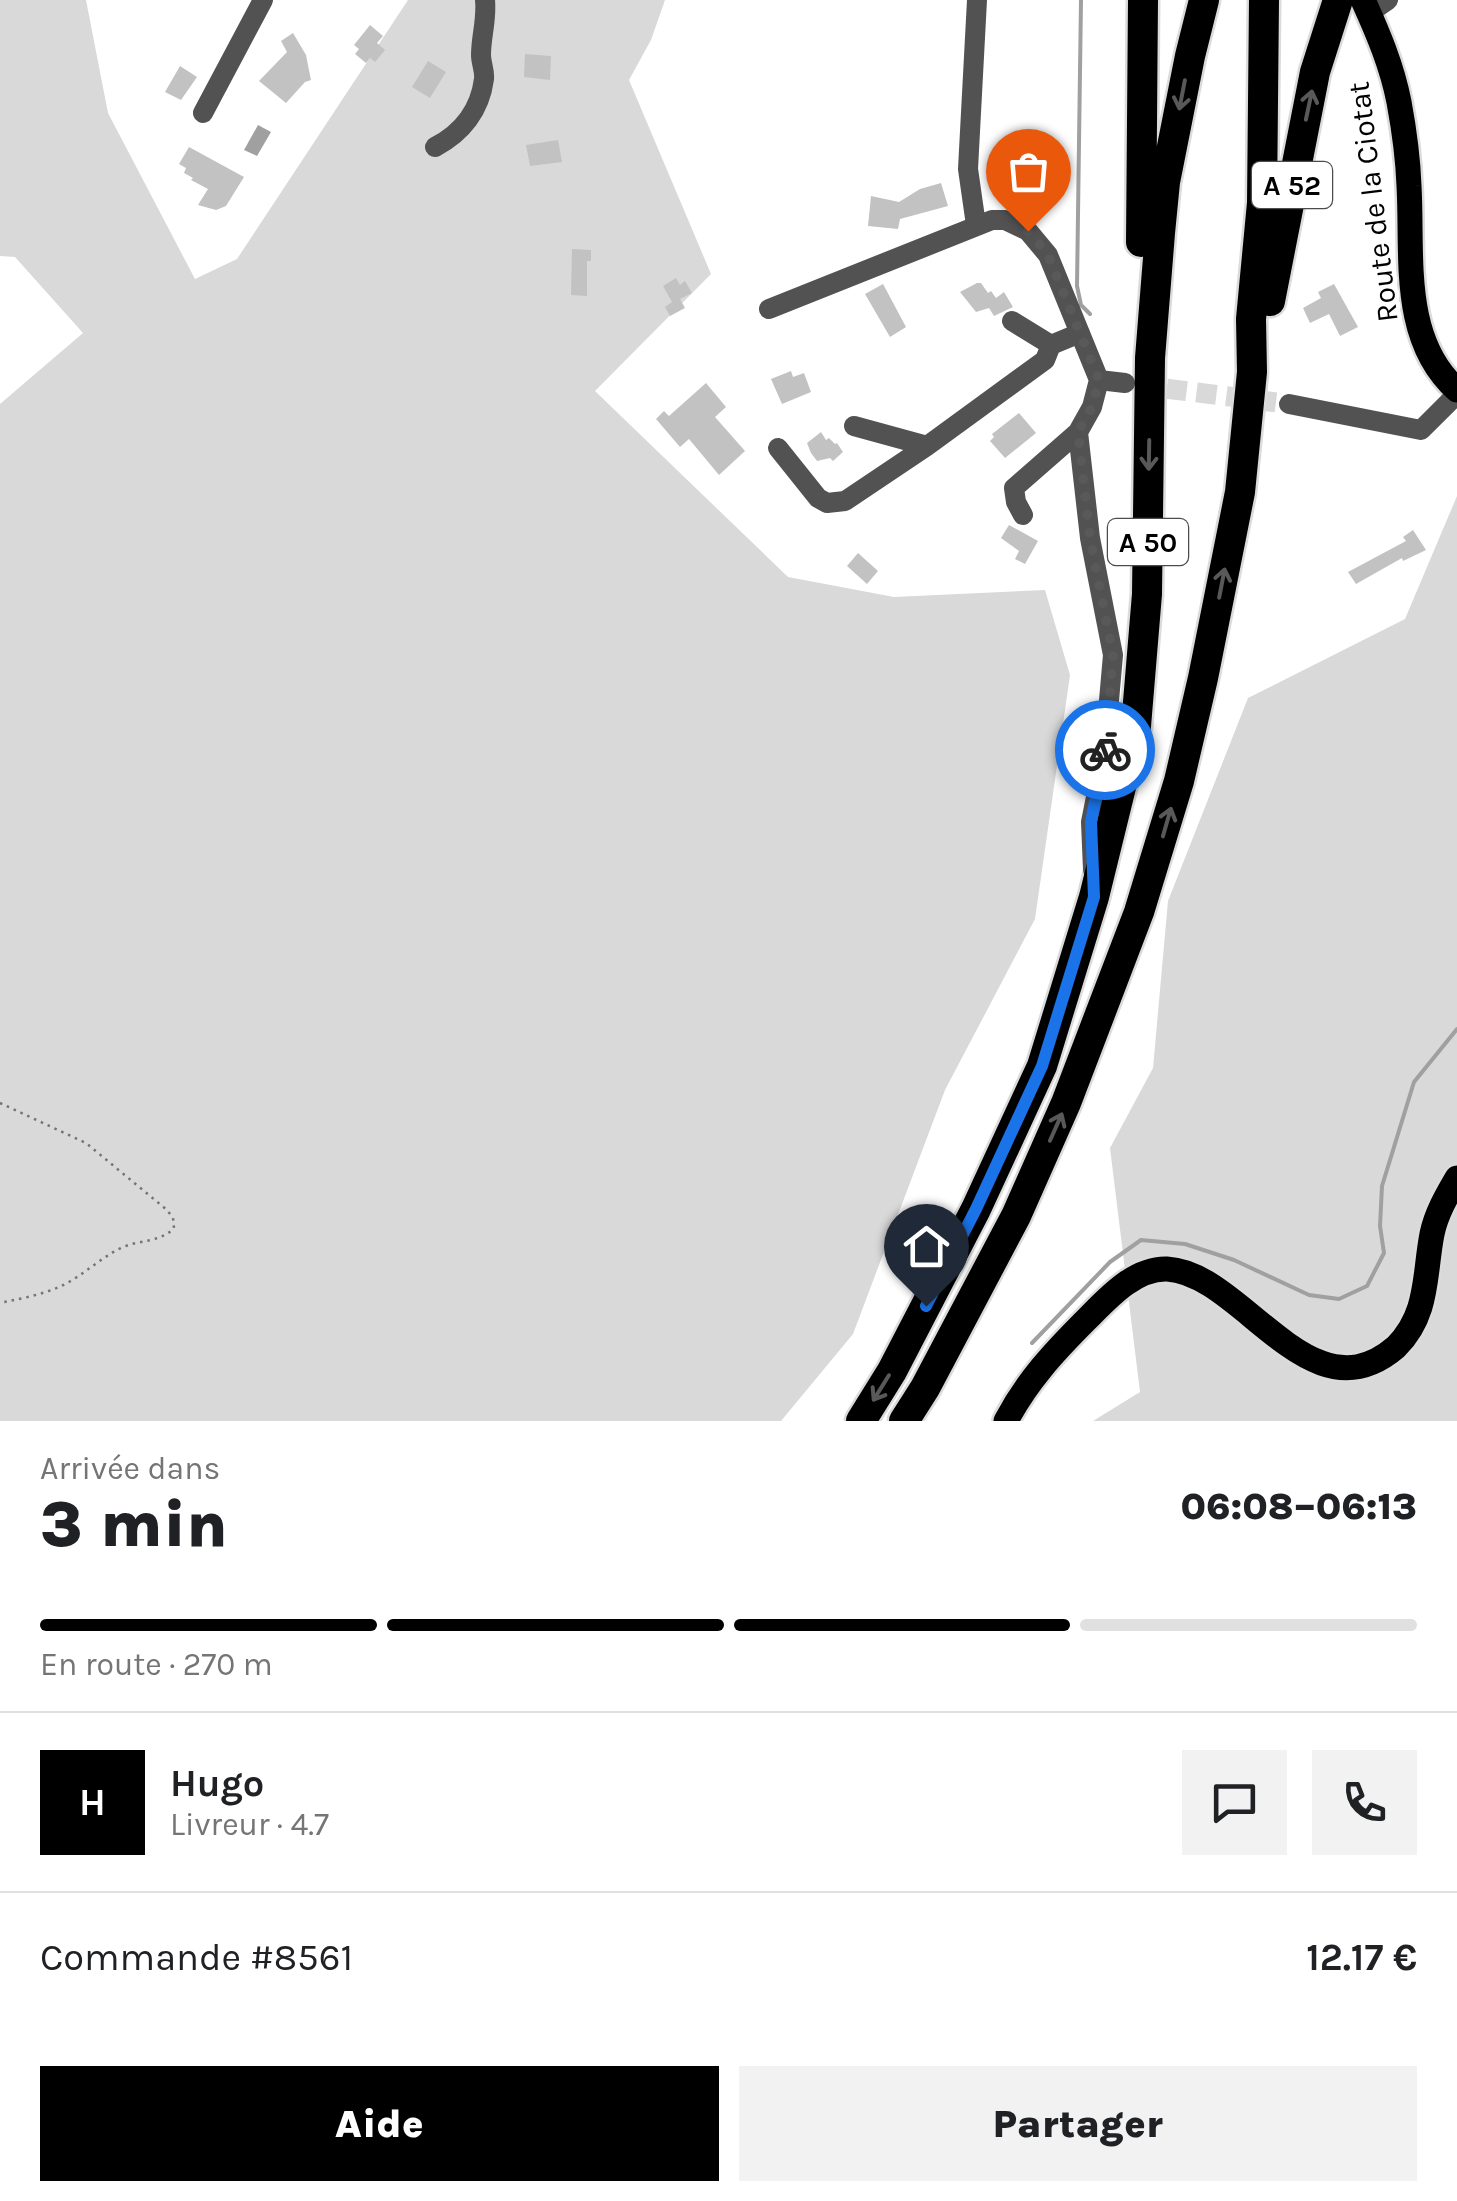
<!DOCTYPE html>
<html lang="fr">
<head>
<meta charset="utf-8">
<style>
	body { margin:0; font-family:Karla,sans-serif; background:#f2f2f2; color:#202124; height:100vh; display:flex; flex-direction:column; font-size:38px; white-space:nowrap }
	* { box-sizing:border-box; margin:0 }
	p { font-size:32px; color:#757577 }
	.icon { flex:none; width:55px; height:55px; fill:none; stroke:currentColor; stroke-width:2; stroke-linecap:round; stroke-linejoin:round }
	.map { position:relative; height:1421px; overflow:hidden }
	.panel { display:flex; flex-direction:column; background:#fff; flex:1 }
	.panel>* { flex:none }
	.pin { position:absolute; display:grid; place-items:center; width:85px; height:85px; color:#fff; margin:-102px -42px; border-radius:50% 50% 50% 0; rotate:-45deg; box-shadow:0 0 10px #0007 }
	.pin .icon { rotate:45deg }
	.courier { position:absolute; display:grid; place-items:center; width:100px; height:100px; margin:-50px; border:8px solid #1a73e8; border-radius:50%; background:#fff; color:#222; box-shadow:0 2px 12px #0007 }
	.summary em { font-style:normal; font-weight:800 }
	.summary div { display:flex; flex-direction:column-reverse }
	.summary { display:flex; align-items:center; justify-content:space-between; height:170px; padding:0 40px }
	h1 { font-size:65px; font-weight:800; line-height:75px }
	.bar { display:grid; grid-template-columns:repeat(4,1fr); gap:15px 10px; align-content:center; height:120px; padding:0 40px }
	.bar i { height:12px; border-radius:8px; background:#e0e0e0 }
	.bar .active { background:#000 }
	.bar p { grid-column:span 4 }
	.line { display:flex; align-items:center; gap:25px; padding:0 40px; border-top:2px solid #e0e0e0 }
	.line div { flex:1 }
	.round { display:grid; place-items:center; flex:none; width:105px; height:105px; border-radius:0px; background:#f2f2f2 }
	.button { display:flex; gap:20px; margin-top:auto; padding:20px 40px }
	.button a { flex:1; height:115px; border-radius:0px; background:#000; color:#fff; font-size:40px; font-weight:800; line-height:115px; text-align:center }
	.button a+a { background:#f2f2f2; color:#202124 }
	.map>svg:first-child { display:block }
	.green { fill:#d9d9d9 }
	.water { fill:#a0a0a0 }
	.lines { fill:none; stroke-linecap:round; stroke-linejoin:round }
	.stream { stroke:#a0a0a0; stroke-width:4 }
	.building { fill:#c2c2c2 }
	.minor-tunnel { stroke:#d9d9d9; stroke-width:20; stroke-dasharray:20 10; stroke-linecap:butt }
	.major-casing { stroke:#dbdbdb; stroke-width:30 }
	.highway-casing { stroke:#dbdbdb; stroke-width:35 }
	.path { stroke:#747474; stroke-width:2.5; stroke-dasharray:2.5 5; stroke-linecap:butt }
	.minor { stroke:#525252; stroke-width:20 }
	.major { stroke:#000; stroke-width:25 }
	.highway { stroke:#000; stroke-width:30 }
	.oneway { stroke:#595959 }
	.done { stroke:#595959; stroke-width:10; stroke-dasharray:0 18 }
	.route { stroke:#1a73e8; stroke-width:12 }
	.labels { text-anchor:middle; stroke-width:9; stroke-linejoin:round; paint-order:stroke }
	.shield { fill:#fff; stroke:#4c4c4c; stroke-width:2.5 }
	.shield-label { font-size:28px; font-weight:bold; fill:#000 }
	.street-label { font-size:30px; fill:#000; stroke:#fff }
</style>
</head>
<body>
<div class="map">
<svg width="1457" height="1421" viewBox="0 0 1457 1421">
	<rect width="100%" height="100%" fill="#fff"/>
	<!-- green -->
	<path class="green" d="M0,0H86L108,113L195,279L237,259L408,0H665L651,40L629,80L711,274L595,391L788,577L894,597L1045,590L1070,675L1035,919L945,1090L853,1334L781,1421H0V404L83,333L15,257L0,256Z
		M1457,496V1421H1093L1140,1392L1110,1148L1153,1068L1168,901L1248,698L1405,619Z"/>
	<!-- water -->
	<path class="water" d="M258,125L271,132L257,156L244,150Z"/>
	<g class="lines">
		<!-- stream -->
		<path class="stream" d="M1081,0L1077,286L1081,305L1090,314
			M1032,1343L1110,1262L1141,1240L1185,1244L1234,1260L1309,1295L1339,1299L1367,1286L1384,1253L1380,1226L1382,1186L1414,1082L1457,1029"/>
	</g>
	<!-- building -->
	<path class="building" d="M370,25L383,36L377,43L385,50L375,62L370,58L366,63L355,54L359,49L354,45Z
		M293,33L306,55L311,80L305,82L286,103L259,81L287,52L281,41Z
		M525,54L551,56L550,80L524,77Z
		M428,61L446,72L430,98L412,87Z
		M180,66L197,77L181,100L165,92Z
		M558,140L562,162L530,166L526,145Z
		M189,147L244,177L226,206L216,210L198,205L208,189L191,180L193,178L184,173L186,168L179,164Z
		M941,183L948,206L900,219L898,229L868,226L871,196L899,202L920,189Z
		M572,249L591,250V261H587V296L571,295Z
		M676,278L680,285L685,281L692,293L680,299L685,308L670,316L665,307L672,302L663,286Z
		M977,283H981L988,293L991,291L996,298L1004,292L1013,307L994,316L989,308L976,312L960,292Z
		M883,284L906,327L890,337L865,294Z
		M1334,284L1358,327L1340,336L1329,314L1310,323L1303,308L1321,298L1318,292Z
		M791,371L793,377L804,373L811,392L782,404L771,379Z
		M706,383L726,407L715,417L745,451L719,475L689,439L680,447L656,419L664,411L669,416Z
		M1019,413L1036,433L1005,458L990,441L994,437L992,434Z
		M821,432L826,440L829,438L835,444L837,443L843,452L833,461L830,458L817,461L811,453L807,443Z
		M1009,525L1038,541L1025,564L1015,559L1019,551L1001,538Z
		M1413,530L1426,550L1403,561L1402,558L1356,584L1348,572L1406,541L1403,537Z
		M858,553L878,571L867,584L847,566Z"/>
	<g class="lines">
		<!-- minor-tunnel -->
		<path class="minor-tunnel" d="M1137,385L1289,404"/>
		<!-- major casing -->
		<g class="major-casing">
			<path id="major" d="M1363,0C1378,33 1392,66 1399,102C1404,129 1408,158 1409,186C1413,255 1400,339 1457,390
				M1006,1421C1027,1381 1054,1352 1086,1320C1107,1299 1134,1268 1167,1269C1243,1273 1310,1421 1396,1347C1429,1314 1424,1275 1432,1234C1436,1214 1447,1195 1457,1178"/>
		</g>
		<!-- highway casing -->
		<g class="highway-casing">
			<path id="highway" d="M1141,242L1143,0
				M1270,301L1315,72L1338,0
				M861,1421L892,1371L976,1209L1042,1066L1094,897L1136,726L1147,594L1150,358L1160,233L1165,182L1190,56L1204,0
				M904,1421L925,1388L1016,1216L1066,1103L1139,912L1179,781L1203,678L1240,492L1252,372L1251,319L1262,203L1264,0"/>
		</g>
		<!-- path -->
		<path class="path" d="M0,1103L86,1143L167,1210L173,1218L174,1228C161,1242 140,1240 123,1247C102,1257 88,1271 69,1282C48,1294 23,1298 0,1303"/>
		<!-- minor -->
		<path class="minor" d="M1369,13L1388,0
			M203,113L263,0
			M435,147C462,133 480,110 484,79C485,71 481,63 481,55C481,36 487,20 485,0
			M976,225L968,169L977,0
			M769,309L992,220H1005L1028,231L1048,255L1099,380L1092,407L1078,432L1014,488L1016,502L1023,515
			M1012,321L1051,345L1080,333
			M1099,380L1125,383
			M1289,404L1421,430L1457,394
			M854,426L927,446L1045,360L1051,345
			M1078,432L1090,538L1113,655L1104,757L1091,822L1093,870
			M778,448L818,498L827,503L845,501L927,446"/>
		<!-- major -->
		<use href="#major" class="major"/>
		<!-- highway -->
		<use href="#highway" class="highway"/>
	</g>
	<!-- one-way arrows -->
	<defs><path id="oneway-shaft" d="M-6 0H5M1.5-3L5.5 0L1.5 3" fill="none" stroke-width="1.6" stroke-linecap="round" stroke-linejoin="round" transform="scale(2.5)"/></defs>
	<g class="oneway">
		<use href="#oneway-shaft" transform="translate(1182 95) rotate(101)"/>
		<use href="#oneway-shaft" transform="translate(1309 105) rotate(-78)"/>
		<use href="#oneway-shaft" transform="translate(1149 455) rotate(91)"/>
		<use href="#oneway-shaft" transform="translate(1222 583) rotate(-79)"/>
		<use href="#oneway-shaft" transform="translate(1167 822) rotate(-74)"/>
		<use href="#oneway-shaft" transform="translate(1056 1127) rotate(-66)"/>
		<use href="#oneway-shaft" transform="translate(881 1388) rotate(122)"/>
	</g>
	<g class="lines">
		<!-- done -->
		<path class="done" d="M1028,231L1048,255L1099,380L1092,407L1078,432L1090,538L1113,655L1105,750"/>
		<!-- route -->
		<path class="route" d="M926,1306L976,1209L1042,1066L1094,897L1091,822L1105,750"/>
	</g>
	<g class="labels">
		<!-- shield labels -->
		<g class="shield">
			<rect x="1252" y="162" width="80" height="46" rx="8"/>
			<rect x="1108" y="519" width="80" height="46" rx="8"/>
		</g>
		<g class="shield-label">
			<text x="1292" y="195">A 52</text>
			<text x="1148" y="552">A 50</text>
		</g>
		<!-- street labels -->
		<g class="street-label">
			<text transform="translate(1373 202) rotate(-97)" y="10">Route de la Ciotat</text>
		</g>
	</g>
</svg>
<div class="pin" style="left:1028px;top:231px;background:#ea580c"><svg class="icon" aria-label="bag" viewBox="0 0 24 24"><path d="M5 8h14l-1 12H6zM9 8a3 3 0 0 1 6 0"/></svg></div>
<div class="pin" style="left:926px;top:1306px;background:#1f2937"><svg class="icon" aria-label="home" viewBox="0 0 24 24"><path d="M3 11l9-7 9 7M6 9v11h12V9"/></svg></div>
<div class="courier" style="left:1105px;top:750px"><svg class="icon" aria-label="bike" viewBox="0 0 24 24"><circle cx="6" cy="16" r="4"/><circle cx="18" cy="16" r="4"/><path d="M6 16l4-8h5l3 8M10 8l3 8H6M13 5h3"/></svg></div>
</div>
<section class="panel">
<div class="summary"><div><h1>3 min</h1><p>Arrivée dans</p></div><em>06:08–06:13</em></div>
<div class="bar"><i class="active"></i><i class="active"></i><i class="active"></i><i></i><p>En route · 270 m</p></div>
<div class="line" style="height:180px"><b class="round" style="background:#000;color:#fff">H</b><div><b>Hugo</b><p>Livreur · 4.7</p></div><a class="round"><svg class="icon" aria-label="chat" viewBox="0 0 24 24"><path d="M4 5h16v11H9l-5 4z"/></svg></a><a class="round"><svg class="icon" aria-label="phone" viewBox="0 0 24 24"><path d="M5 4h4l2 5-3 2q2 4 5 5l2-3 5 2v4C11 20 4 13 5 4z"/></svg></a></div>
<div class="line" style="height:130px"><div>Commande #8561</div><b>12.17 €</b></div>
<div class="button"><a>Aide</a><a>Partager</a></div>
</section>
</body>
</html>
